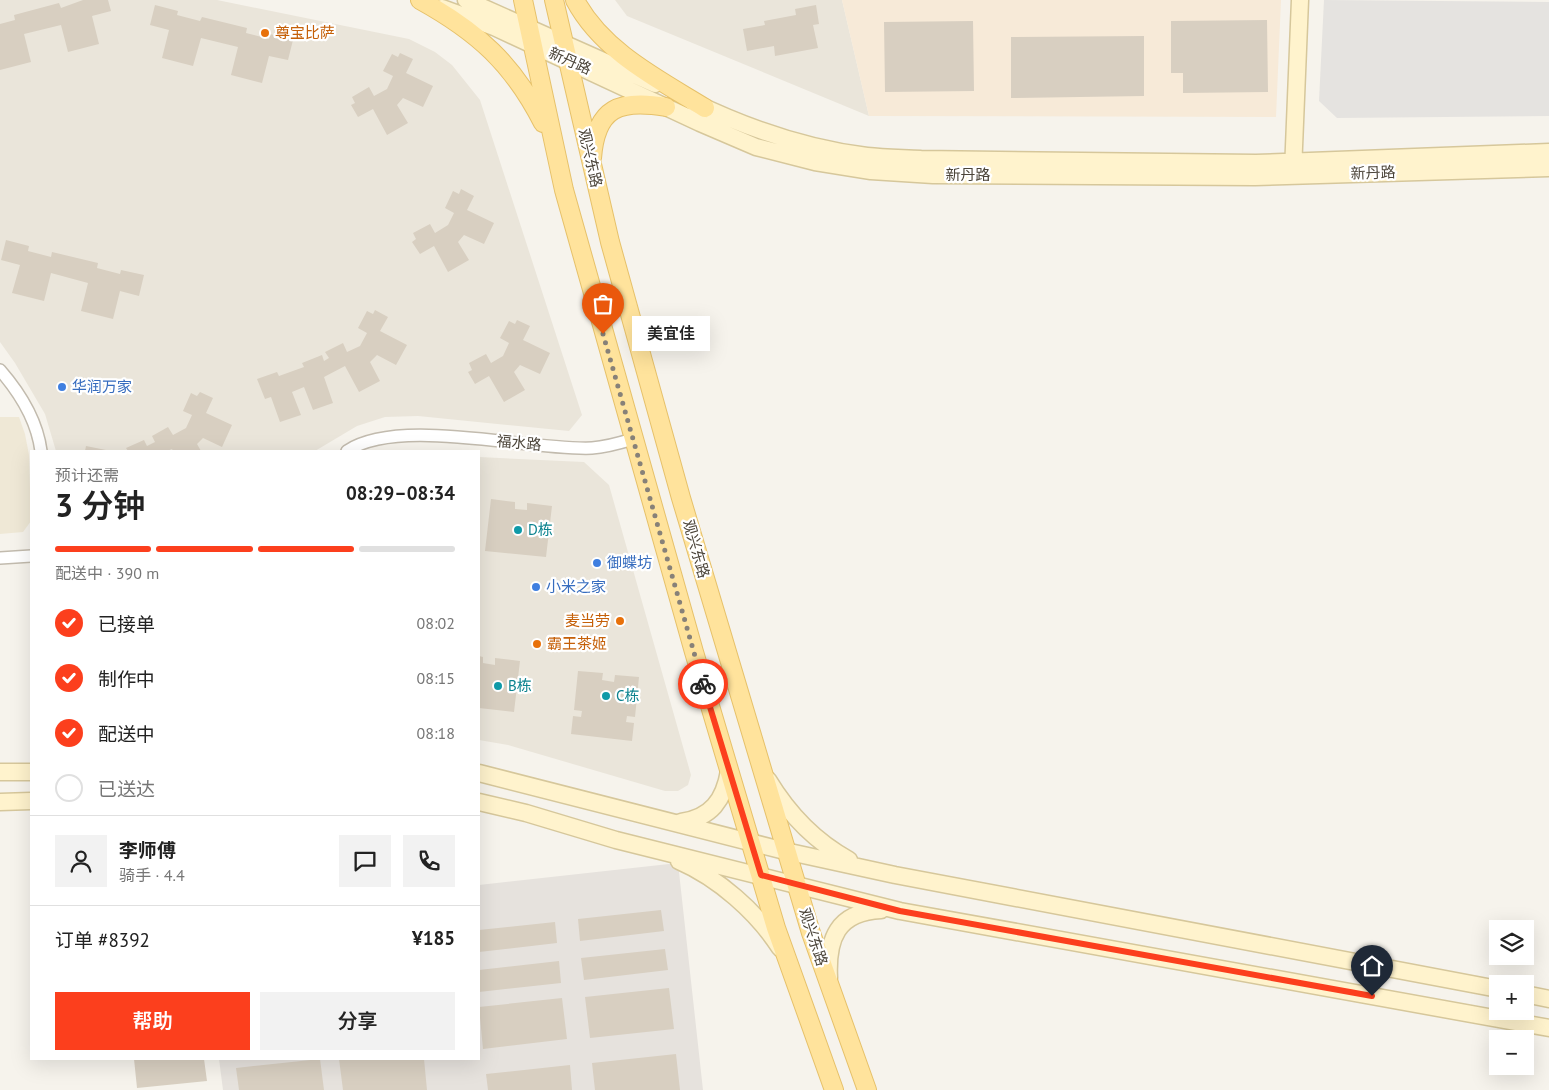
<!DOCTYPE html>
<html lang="zh">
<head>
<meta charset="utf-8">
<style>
	body { margin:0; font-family:"PT Sans","Noto Sans SC",sans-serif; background:#f2f2f2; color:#222; height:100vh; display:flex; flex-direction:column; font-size:19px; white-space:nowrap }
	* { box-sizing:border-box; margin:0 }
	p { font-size:16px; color:#767676 }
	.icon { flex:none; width:28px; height:28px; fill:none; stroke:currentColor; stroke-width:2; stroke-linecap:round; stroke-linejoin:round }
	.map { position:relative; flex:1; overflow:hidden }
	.details { position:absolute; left:30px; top:450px; width:450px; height:610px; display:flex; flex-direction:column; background:#fff; border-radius:0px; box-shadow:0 5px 20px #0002 }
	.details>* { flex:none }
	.tools { position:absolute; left:1489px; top:920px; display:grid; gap:10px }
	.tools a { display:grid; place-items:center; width:45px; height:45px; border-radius:0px; background:#fff; box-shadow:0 5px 20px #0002; font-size:25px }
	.pin { position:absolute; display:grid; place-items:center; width:42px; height:42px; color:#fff; margin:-51px -21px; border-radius:50% 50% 50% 0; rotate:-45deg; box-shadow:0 0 5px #0007 }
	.pin .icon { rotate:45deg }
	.courier { position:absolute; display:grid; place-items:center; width:50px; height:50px; margin:-25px; border:4px solid #fc3f1d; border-radius:50%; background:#fff; color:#222; box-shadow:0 1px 6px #0007 }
	.bubble { position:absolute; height:35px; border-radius:0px; background:#fff; box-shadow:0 5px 20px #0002; font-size:16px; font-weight:600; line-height:35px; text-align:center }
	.overview em { font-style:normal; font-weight:600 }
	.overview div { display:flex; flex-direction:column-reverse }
	.overview { display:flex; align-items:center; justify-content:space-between; height:85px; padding:0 25px }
	h1 { font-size:32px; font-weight:600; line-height:38px }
	.bar { display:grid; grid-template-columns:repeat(4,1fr); gap:8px 5px; align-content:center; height:60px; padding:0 25px }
	.bar i { height:6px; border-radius:4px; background:#e0e0e0 }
	.bar .selected { background:#fc3f1d }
	.bar p { grid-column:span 4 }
	.line { display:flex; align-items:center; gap:12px; padding:0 25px; border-top:1px solid #e0e0e0 }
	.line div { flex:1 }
	.round { display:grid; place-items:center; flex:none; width:52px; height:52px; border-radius:0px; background:#f2f2f2 }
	ol { padding:0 25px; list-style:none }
	li { display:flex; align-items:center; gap:15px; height:55px }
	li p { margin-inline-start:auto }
	li .icon { padding:5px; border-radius:50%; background:#fc3f1d; color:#fff; stroke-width:4 }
	li:last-child { color:#767676 }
	li i { width:28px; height:28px; border:2px solid #e0e0e0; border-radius:50% }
	.button { display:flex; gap:10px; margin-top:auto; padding:10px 25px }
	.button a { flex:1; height:58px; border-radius:0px; background:#fc3f1d; color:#fff; font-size:20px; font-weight:600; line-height:58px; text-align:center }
	.button a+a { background:#f2f2f2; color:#222 }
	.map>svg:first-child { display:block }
	.residential { fill:#eae5da }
	.commercial { fill:#f7ead8 }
	.industrial { fill:#e6e2dd }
	.education { fill:#efe8d6 }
	.parking { fill:#e5e3e0 }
	.building { fill:#d8cfc1 }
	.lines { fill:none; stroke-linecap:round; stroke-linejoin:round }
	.street-casing { stroke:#c2bbae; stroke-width:14 }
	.secondary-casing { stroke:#d6c79b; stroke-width:19 }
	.primary-casing { stroke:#e6c16a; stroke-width:20 }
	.street { stroke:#fff; stroke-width:11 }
	.secondary { stroke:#fff3cd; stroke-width:16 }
	.primary { stroke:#ffe39c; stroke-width:18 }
	.done { stroke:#878178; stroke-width:5; stroke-dasharray:0 9 }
	.route { stroke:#fc3f1d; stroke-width:6 }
	.food-dot { fill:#e8710a; stroke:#fff; stroke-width:2 }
	.shop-dot { fill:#3f7fe0; stroke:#fff; stroke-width:2 }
	.culture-dot { fill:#0f9aa8; stroke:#fff; stroke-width:2 }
	.labels { text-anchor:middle; stroke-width:4.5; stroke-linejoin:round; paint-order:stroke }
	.food-label { font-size:15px; fill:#c56008; stroke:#fff; text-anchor:start }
	.street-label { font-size:15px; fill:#4b4439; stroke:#fff }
	.shop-label { font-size:15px; fill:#366cbe; stroke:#fff; text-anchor:start }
	.culture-label { font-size:15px; fill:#0d838f; stroke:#fff; text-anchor:start }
</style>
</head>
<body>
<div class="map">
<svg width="1549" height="1090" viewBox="0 0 1549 1090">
	<rect width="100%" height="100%" fill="#f6f3ec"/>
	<!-- residential -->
	<path class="residential" d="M0,0H217L409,39L435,52L452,65L480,100L582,415L569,431L418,416L385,417L357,426L315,451H56L45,414L15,363L0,342Z
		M615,0H842L869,116L627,16Z
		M479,457L584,462L609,485L691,775L688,785L678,791H665L508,745L479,740Z"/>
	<!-- commercial -->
	<path class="commercial" d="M842,0H1281L1276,117L869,116Z"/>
	<!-- industrial -->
	<path class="industrial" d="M678,863L703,1090H223L219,1059H479V885Z"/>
	<!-- education -->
	<path class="education" d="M0,417H19L25,434L29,455L31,521L23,532L0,534Z"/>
	<!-- parking -->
	<path class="parking" d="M1324,0L1549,2V116L1337,118L1319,101Z"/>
	<!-- building -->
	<path class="building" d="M83,0H108L111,11L92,16L99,44L68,52L61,25L24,34L31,62L0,70V24L15,20L14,15L59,3L61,8Z
		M155,5L178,11L177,15L200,21L202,17L247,28L246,33L269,39L270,34L293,40L288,60L269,56L262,83L231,75L238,47L201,38L193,66L162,58L169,30L150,25Z
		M816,5L819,24L813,25L818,48L775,56L774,46L747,51L743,29L765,25L764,21L796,15L795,9Z
		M1267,20L1268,92L1183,93V73H1171V21Z
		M973,21L974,91L885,92L884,22Z
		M1144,36V96L1011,98V37Z
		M400,53L413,59L406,73L433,86L423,107L403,98L397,105L408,123L387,135L373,109L358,117L351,105L355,103L352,97L369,87L374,96L387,89L393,76L383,71L392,54L398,57Z
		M461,189L474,196L467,210L494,223L484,244L464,235L458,242L469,260L448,272L434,246L420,254L412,242L416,239L413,233L430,224L435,233L448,225L454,213L445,208L453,191L459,194Z
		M6,240L29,246L28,251L51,257L52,252L98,263L97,268L120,274L121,270L144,275L139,296L120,291L113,319L81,311L88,283L51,273L44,301L12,293L20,265L1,260Z
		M375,310L388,317L380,331L407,345L396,365L377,355L370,362L380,381L359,392L345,366L324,377L333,403L313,410L304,387L292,392L301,415L280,422L271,397L265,399L257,379L277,372L279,376L304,367L302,363L322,355L324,361L329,358L325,352L343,343L347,352L360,346L367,333L358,328L367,311L373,314Z
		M517,320L530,326L523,340L550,353L540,374L520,365L514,372L525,390L504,402L489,376L475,384L468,372L472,370L469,363L486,354L491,363L503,356L509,343L500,338L509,321L515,324Z
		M200,392L213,398L206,413L232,425L222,447L203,438L197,444L201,451H173L172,449L167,451H128L126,448L144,440L147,446L155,442L152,436L168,427L173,435L186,428L192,415L183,411L191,393L197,396Z
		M86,446L106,450V451H85Z
		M491,499L515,502V509L527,510V503L552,506L546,557L485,551Z
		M479,656L483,657V663L495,665V658L520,661L514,712L479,708Z
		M578,671L603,673L602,680L614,682L615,675L639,677L635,717L627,716L626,722L634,723L632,741L571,734L573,716L581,717L582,711L574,710Z
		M661,910L664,931L580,941L578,919Z
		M555,922L557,943L479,952V930Z
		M665,949L668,970L584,980L581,958Z
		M559,961L561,983L479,992V970Z
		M669,988L674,1029L590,1038L585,997Z
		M562,998L567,1039L483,1049L479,1007Z
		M676,1054L680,1090H595L592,1063Z
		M134,1059H204L207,1081L137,1088Z
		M320,1059L324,1090H239L236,1068Z
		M339,1059H424L427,1090H343Z
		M570,1065L572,1090H488L486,1074Z"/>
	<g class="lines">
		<!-- street casing -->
		<g class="street-casing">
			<path id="street" d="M0,370C20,393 37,420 41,451
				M347,451C400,416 528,451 592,448C607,447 620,443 633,439
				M0,558L31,556"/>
		</g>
		<!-- secondary casing -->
		<g class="secondary-casing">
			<path id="secondary" d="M466,0L655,84
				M442,8L494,27L700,123L756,147L815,162L871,171L933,175L1255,177L1549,168
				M693,102C747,128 808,149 867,156C885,158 903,158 921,159L1256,163L1549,152
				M1293,171L1300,0
				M0,772H31
				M479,773L785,851L895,875L1498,989
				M768,780C788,813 814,841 849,860
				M0,802L31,801
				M479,802L526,813L616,840L900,911L1549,1028
				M681,822C711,818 724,800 729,771
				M679,861C718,878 757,912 780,948
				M829,978C827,939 837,912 881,910
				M1525,994L1549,999"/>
		</g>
		<!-- primary casing -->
		<g class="primary-casing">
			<path id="primary" d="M420,0C478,32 513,64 543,123
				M523,0L564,190L694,652L776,928L834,1090
				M554,0L610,242L681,498L811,933L867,1090
				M575,0C602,51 658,79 705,108
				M592,158C596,107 620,99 666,107"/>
		</g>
		<!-- street -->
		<use href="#street" class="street"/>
		<!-- secondary -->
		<use href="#secondary" class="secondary"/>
		<!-- primary -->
		<use href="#primary" class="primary"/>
	</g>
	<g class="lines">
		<!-- done -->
		<path class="done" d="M603,334L703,684"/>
		<!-- route -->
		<path class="route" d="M703,684L761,875L900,911L1372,996"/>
	</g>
	<!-- markers -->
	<g class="food-dot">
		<circle cx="265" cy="33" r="5"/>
		<circle cx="620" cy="621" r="5"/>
		<circle cx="537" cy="644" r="5"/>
	</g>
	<g class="shop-dot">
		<circle cx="62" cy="387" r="5"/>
		<circle cx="597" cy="563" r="5"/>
		<circle cx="536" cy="587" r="5"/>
	</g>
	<g class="culture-dot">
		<circle cx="518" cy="530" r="5"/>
		<circle cx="498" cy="686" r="5"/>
		<circle cx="606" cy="696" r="5"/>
	</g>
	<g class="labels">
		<!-- food labels -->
		<g class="food-label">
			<text x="275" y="38">尊宝比萨</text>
			<text x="610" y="626" text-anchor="end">麦当劳</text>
			<text x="547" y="649">霸王茶姬</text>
		</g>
		<!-- street labels -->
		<g class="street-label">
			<text transform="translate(570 61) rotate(24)" y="5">新丹路</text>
			<text transform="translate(590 158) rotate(77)" y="5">观兴东路</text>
			<text transform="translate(1373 173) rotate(-2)" y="5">新丹路</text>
			<text x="968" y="180">新丹路</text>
			<text transform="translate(519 443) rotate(5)" y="5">福水路</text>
			<text transform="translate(696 549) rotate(74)" y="5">观兴东路</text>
			<text transform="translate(813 937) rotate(72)" y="5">观兴东路</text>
		</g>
		<!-- shop labels -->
		<g class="shop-label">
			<text x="72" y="392">华润万家</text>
			<text x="607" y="568">御蝶坊</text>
			<text x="546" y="592">小米之家</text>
		</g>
		<!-- culture labels -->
		<g class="culture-label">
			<text x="528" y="535">D栋</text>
			<text x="508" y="691">B栋</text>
			<text x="616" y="701">C栋</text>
		</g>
	</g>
</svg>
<div class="tools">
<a><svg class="icon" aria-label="layers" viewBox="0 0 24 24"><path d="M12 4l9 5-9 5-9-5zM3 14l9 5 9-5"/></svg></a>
<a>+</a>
<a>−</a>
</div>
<div class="pin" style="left:603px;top:334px;background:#ea580c"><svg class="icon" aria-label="bag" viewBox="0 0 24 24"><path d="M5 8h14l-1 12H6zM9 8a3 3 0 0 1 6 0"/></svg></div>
<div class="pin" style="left:1372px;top:996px;background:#1f2937"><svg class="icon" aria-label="home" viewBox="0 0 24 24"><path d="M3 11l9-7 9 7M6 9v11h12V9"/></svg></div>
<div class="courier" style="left:703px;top:684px"><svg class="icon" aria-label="bike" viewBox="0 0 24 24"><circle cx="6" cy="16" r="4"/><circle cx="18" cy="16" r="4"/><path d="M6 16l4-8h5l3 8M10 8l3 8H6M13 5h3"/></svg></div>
<div class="bubble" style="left:632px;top:316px;width:78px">美宜佳</div>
<section class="details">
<div class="overview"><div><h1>3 分钟</h1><p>预计还需</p></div><em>08:29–08:34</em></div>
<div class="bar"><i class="selected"></i><i class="selected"></i><i class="selected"></i><i></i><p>配送中 · 390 m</p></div>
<ol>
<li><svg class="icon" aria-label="check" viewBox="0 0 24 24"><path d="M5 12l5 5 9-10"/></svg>已接单<p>08:02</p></li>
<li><svg class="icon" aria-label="check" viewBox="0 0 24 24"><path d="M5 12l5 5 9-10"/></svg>制作中<p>08:15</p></li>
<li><svg class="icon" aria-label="check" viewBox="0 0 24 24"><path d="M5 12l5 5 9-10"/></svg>配送中<p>08:18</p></li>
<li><i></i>已送达</li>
</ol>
<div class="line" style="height:90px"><a class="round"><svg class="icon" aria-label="person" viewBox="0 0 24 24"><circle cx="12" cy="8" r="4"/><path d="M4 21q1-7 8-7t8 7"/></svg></a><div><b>李师傅</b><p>骑手 · 4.4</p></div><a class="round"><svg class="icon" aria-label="chat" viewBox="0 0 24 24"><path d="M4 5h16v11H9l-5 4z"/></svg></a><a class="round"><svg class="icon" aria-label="phone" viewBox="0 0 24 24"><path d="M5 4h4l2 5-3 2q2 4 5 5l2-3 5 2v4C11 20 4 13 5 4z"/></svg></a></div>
<div class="line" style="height:65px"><div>订单 #8392</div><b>¥185</b></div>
<div class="button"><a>帮助</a><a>分享</a></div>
</section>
</div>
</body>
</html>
